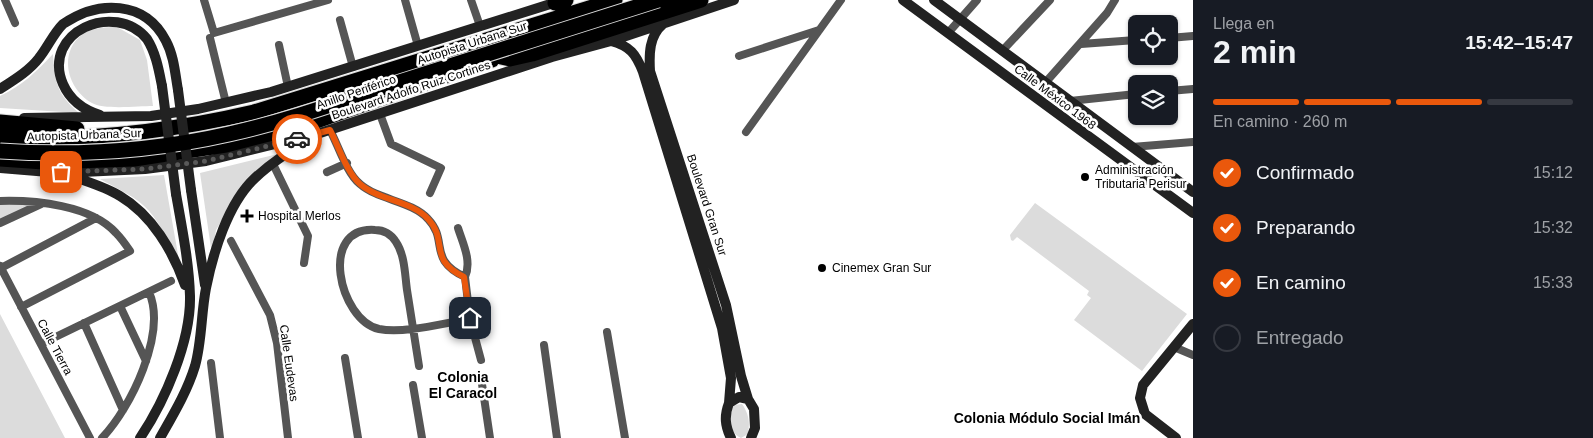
<!DOCTYPE html>
<html lang="es">
<head>
<meta charset="utf-8">
<style>
	body { margin:0; font-family:Helvetica,sans-serif; background:#242831; color:#f1f3f6; height:100vh; display:flex; flex-direction:column; font-size:19px; white-space:nowrap }
	* { box-sizing:border-box; margin:0 }
	p { font-size:16px; color:#9ea1a6 }
	.icon { flex:none; width:28px; height:28px; fill:none; stroke:currentColor; stroke-width:2; stroke-linecap:round; stroke-linejoin:round }
	.map { position:relative; flex:1; overflow:hidden }
	.details { display:flex; flex-direction:column; background:#171b24; width:400px }
	.details>* { flex:none }
	.controls { position:absolute; left:1128px; top:15px; display:grid; gap:10px }
	.controls a { display:grid; place-items:center; width:50px; height:50px; border-radius:8px; background:#171b24; box-shadow:0 1px 4px #0004; font-size:25px }
	.pin { position:absolute; display:grid; place-items:center; width:42px; height:42px; color:#fff; margin:-21px; border-radius:10px; box-shadow:0 2px 8px #0006 }
	.courier { position:absolute; display:grid; place-items:center; width:50px; height:50px; margin:-25px; border:4px solid #ea580c; border-radius:50%; background:#fff; color:#222; box-shadow:0 1px 6px #0007 }
	.summary em { font-style:normal; font-weight:700 }
	.summary div { display:flex; flex-direction:column-reverse }
	.summary { display:flex; align-items:center; justify-content:space-between; height:85px; padding:0 20px }
	h1 { font-size:32px; font-weight:700; line-height:38px }
	.bar { display:grid; grid-template-columns:repeat(4,1fr); gap:8px 5px; align-content:center; height:60px; padding:0 20px }
	.bar i { height:6px; border-radius:4px; background:#363941 }
	.bar .selected { background:#ea580c }
	.bar p { grid-column:span 4 }
	ol { padding:0 20px; list-style:none }
	li { display:flex; align-items:center; gap:15px; height:55px }
	li p { margin-inline-start:auto }
	li .icon { padding:5px; border-radius:50%; background:#ea580c; color:#fff; stroke-width:4 }
	li:last-child { color:#9ea1a6 }
	li i { width:28px; height:28px; border:2px solid #363941; border-radius:50% }
	main { display:flex; flex:1; min-height:0 }
	.map>svg:first-child { display:block }
	.green { fill:#dcdcdc }
	.lines { fill:none; stroke-linecap:round; stroke-linejoin:round }
	.highway-casing { stroke:#dbdbdb; stroke-width:17 }
	.street { stroke:#555; stroke-width:8 }
	.secondary { stroke:#222; stroke-width:10 }
	.highway { stroke:#000; stroke-width:15 }
	.highway-bridge-casing { stroke:#dbdbdb; stroke-width:17; stroke-linecap:butt }
	.secondary-bridge { stroke:#222; stroke-width:10 }
	.highway-bridge { stroke:#000; stroke-width:15 }
	.done { stroke:#595959; stroke-width:5; stroke-dasharray:0 9 }
	.route { stroke:#ea580c; stroke-width:6 }
	.poi-dot { fill:#000; stroke:#fff; stroke-width:2 }
	.labels { text-anchor:middle; stroke-width:5; stroke-linejoin:round; paint-order:stroke }
	.street-label { font-size:12px; fill:#000; stroke:#fff }
	.poi-label { font-size:12px; fill:#000; stroke:#fff; text-anchor:start }
	.neighbourhood-label { font-size:14px; font-weight:bold; fill:#000; stroke:#fff }
</style>
</head>
<body>
<main>
<div class="map">
<svg width="1193" height="438" viewBox="0 0 1193 438">
	<rect width="100%" height="100%" fill="#fff"/>
	<!-- green -->
	<path class="green" d="M117,27L140,40L147,60L153,106C139,106 103,110 92,103C69,90 59,58 78,38C87,28 105,27 117,27Z
		M53,54C55,83 57,94 79,113L0,108V96C22,86 37,71 53,54Z
		M278,154L259,168L244,183L216,230L212,255L200,173Z
		M164,175L180,266C171,248 163,227 149,211C137,197 116,188 100,179Z
		M0,201L41,204L0,223Z
		M1035,203L1187,314L1142,371L1074,320L1091,298L1087,295L1089,291L1017,237L1013,241L1011,240L1010,235Z
		M0,314L65,438H0Z
		M742,404C749,414 750,422 748,434L741,438C728,432 728,417 734,405Z"/>
	<g class="lines">
		<!-- highway casing -->
		<g class="highway-casing">
			<path id="highway" d="M555,3L566,0
				M642,12L681,0
				M501,57L510,59L532,54L701,0
				M0,122L77,129
				M0,136C84,142 172,131 254,112L615,0
				M0,159L44,162L134,159L226,145L308,124L492,60"/>
		</g>
		<!-- street -->
		<path class="street" d="M5,0L15,23
			M204,0L214,33L328,0
			M405,0L418,46
			M471,0L480,26
			M340,20L353,67
			M948,33L977,0
			M210,38L226,103
			M1169,38L1193,36
			M1081,44L1136,40
			M279,45L288,87
			M1002,51L1050,0
			M739,56L819,30
			M1045,83L1107,13L1115,0
			M1169,91L1193,89
			M1070,101L1136,94
			M380,114L391,144L441,168L430,193
			M330,130C338,145 347,174 360,184C378,200 412,201 428,219C449,241 427,259 465,277
			M746,132L841,0
			M1132,147L1193,142
			M273,164L308,236L304,263
			M327,172L347,163
			M0,201C35,200 91,205 116,233C121,238 126,245 130,251L21,307
			M0,223L41,204
			M458,228C463,244 472,261 465,277
			M231,241L270,315L277,343L288,438
			M0,266L90,438
			M1,268L96,218
			M465,277L470,319L481,360
			M120,306L146,361
			M84,323L123,410
			M607,332L625,438
			M41,344L171,281
			M544,345L557,438
			M1174,347L1193,355
			M345,358L358,438
			M211,363L220,438
			M419,366C415,341 411,316 407,290C405,276 405,255 396,242C391,234 384,230 375,230C318,226 339,320 379,329C404,334 444,323 470,319
			M482,384L490,438
			M413,385L422,438
			M102,438C131,408 167,333 149,292"/>
		<!-- secondary -->
		<path class="secondary" d="M903,0L1193,213
			M934,0L1193,192
			M663,24C649,36 649,54 650,71L726,305L741,376L748,399L754,409L755,428L751,438
			M611,41C630,46 636,54 643,72L722,328L731,378L729,403
			M0,89C14,80 29,71 39,58C48,47 53,34 63,24C98,0 145,0 166,41C174,56 175,73 178,90
			M100,115C84,110 70,100 63,84C41,32 115,0 147,39C156,53 159,71 162,86
			M24,118L151,116L198,109L271,92L560,1
			M0,168L61,173L145,169L206,161L320,133L552,57L611,41L734,0
			M66,174C84,181 104,186 120,196C152,215 173,251 185,285
			M191,190L205,285
			M140,438C165,401 191,341 190,296C189,262 182,228 176,194
			M160,438C173,415 187,392 195,366C202,341 201,314 206,288C213,253 228,203 255,178C271,163 291,150 310,139
			M731,438C725,426 724,416 729,403L739,397L748,399
			M1176,438L1145,414L1140,398L1143,385L1193,324"/>
		<!-- highway -->
		<use href="#highway" class="highway"/>
		<!-- highway-bridge casing -->
		<g class="highway-bridge-casing">
			<path id="highway-bridge" d="M0,151C77,156 154,151 229,134C289,121 347,99 406,80C490,53 574,27 658,0"/>
		</g>
		<!-- secondary-bridge -->
		<path class="secondary-bridge" d="M162,86L176,194
			M178,90L191,190"/>
		<!-- highway-bridge -->
		<use href="#highway-bridge" class="highway-bridge"/>
	</g>
	<g class="lines">
		<!-- done -->
		<path class="done" d="M61,172L145,169L206,161L297,139"/>
		<!-- route -->
		<path class="route" d="M297,139L330,130C338,145 347,173 360,184C378,200 412,201 428,219C449,241 427,259 464,277L470,318"/>
	</g>
	<!-- markers -->
	<g class="poi-dot">
		<circle cx="1085" cy="177" r="5"/>
		<path d="M244.5 208.5h5v5h5v5h-5v5h-5v-5h-5v-5h5z"/>
		<circle cx="822" cy="268" r="5"/>
	</g>
	<g class="labels">
		<!-- street labels -->
		<g class="street-label">
			<text transform="translate(472 43) rotate(-18)" y="4">Autopista Urbana Sur</text>
			<text transform="translate(411 90) rotate(-18)" y="4">Boulevard Adolfo Ruiz Cortines</text>
			<text transform="translate(356 92) rotate(-19)" y="4">Anillo Periférico</text>
			<text transform="translate(1055 97) rotate(37)" y="4">Calle México 1968</text>
			<text transform="translate(84 135) rotate(-2)" y="4">Autopista Urbana Sur</text>
			<text transform="translate(707 205) rotate(72)" y="4">Boulevard Gran Sur</text>
			<text transform="translate(55 347) rotate(62)" y="4">Calle Tierra</text>
			<text transform="translate(289 363) rotate(82)" y="4">Calle Eudevas</text>
		</g>
		<!-- poi labels -->
		<g class="poi-label">
			<text x="1095" y="174">Administración<tspan x="1095" dy="14">Tributaria Perisur</tspan></text>
			<text x="258" y="220">Hospital Merlos</text>
			<text x="832" y="272">Cinemex Gran Sur</text>
		</g>
		<!-- neighbourhood labels -->
		<g class="neighbourhood-label">
			<text x="463" y="382">Colonia<tspan x="463" dy="16">El Caracol</tspan></text>
			<text x="1047" y="423">Colonia Módulo Social Imán</text>
		</g>
	</g>
</svg>
<div class="controls">
<a><svg class="icon" aria-label="locate" viewBox="0 0 24 24"><circle cx="12" cy="12" r="6"/><path d="M12 2v4M12 18v4M2 12h4M18 12h4"/></svg></a>
<a><svg class="icon" aria-label="layers" viewBox="0 0 24 24"><path d="M12 4l9 5-9 5-9-5zM3 14l9 5 9-5"/></svg></a>
</div>
<div class="pin" style="left:61px;top:172px;background:#ea580c"><svg class="icon" aria-label="bag" viewBox="0 0 24 24"><path d="M5 8h14l-1 12H6zM9 8a3 3 0 0 1 6 0"/></svg></div>
<div class="pin" style="left:470px;top:318px;background:#1f2937"><svg class="icon" aria-label="home" viewBox="0 0 24 24"><path d="M3 11l9-7 9 7M6 9v11h12V9"/></svg></div>
<div class="courier" style="left:297px;top:139px"><svg class="icon" aria-label="car" viewBox="0 0 24 24"><path d="M5 17H2v-5l4-1 3-4h7l3 4 3 1v5h-3M9 17h6M6 11h13"/><circle cx="7" cy="17" r="2"/><circle cx="17" cy="17" r="2"/></svg></div>
</div>
<section class="details">
<div class="summary"><div><h1>2 min</h1><p>Llega en</p></div><em>15:42–15:47</em></div>
<div class="bar"><i class="selected"></i><i class="selected"></i><i class="selected"></i><i></i><p>En camino · 260 m</p></div>
<ol>
<li><svg class="icon" aria-label="check" viewBox="0 0 24 24"><path d="M5 12l5 5 9-10"/></svg>Confirmado<p>15:12</p></li>
<li><svg class="icon" aria-label="check" viewBox="0 0 24 24"><path d="M5 12l5 5 9-10"/></svg>Preparando<p>15:32</p></li>
<li><svg class="icon" aria-label="check" viewBox="0 0 24 24"><path d="M5 12l5 5 9-10"/></svg>En camino<p>15:33</p></li>
<li><i></i>Entregado</li>
</ol>
</section>
</main>
</body>
</html>
